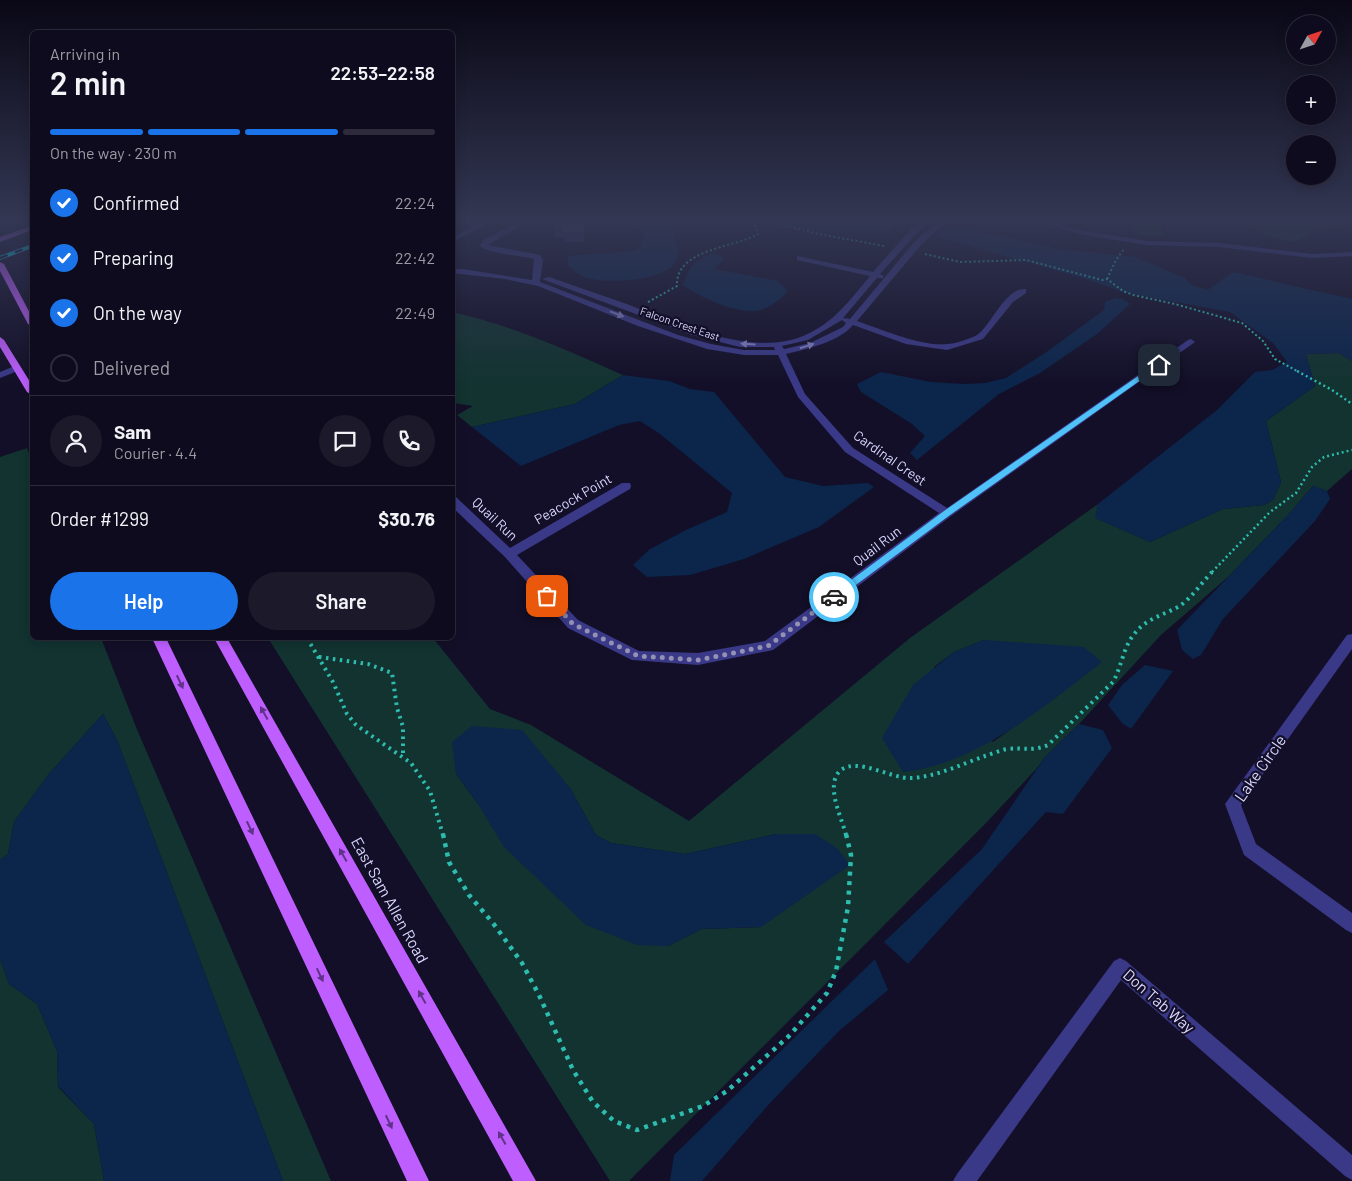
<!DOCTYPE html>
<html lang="en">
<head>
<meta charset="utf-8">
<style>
	body { margin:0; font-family:Barlow,sans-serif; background:#1c192b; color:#f1f3f6; height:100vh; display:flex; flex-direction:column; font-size:19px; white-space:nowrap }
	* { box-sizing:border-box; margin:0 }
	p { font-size:16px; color:#9b9ba4 }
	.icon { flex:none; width:28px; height:28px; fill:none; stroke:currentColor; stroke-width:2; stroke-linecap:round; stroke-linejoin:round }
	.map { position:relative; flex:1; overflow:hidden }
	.drawer { position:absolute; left:30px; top:30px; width:425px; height:610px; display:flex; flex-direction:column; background:#0e0b1e; border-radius:8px; box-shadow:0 2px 12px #0003,0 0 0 1px #2e2b3c }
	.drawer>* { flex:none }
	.needle { width:32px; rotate:50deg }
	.controls { position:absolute; left:1286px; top:15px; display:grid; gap:10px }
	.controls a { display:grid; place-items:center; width:50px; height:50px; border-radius:50%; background:#0e0b1e; box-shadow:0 2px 12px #0003,0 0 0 1px #2e2b3c; font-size:25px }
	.pin { position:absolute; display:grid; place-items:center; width:42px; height:42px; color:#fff; margin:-21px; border-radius:10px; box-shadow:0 2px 8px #0006 }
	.courier { position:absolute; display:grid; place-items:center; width:50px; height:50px; margin:-25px; border:4px solid #4fc3f7; border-radius:50%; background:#fff; color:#222; box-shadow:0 1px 6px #0007 }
	.headline em { font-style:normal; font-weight:600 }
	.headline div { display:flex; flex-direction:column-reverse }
	.headline { display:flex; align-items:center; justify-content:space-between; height:85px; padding:0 20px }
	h1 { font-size:32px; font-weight:600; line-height:38px }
	.bar { display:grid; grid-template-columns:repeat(4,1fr); gap:8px 5px; align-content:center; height:60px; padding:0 20px }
	.bar i { height:6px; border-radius:4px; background:#2e2b3c }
	.bar .on { background:#1a73e8 }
	.bar p { grid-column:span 4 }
	.line { display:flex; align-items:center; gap:12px; padding:0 20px; border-top:1px solid #2e2b3c }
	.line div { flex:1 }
	.round { display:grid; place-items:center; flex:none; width:52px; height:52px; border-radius:26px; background:#1c192b }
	ol { padding:0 20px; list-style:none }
	li { display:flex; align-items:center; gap:15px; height:55px }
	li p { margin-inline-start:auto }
	li .icon { padding:5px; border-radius:50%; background:#1a73e8; color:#fff; stroke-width:4 }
	li:last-child { color:#9b9ba4 }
	li i { width:28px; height:28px; border:2px solid #2e2b3c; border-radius:50% }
	.button { display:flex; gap:10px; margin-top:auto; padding:10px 20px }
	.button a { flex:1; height:58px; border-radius:30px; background:#1a73e8; color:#fff; font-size:20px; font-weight:600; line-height:58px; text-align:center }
	.button a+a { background:#1c192b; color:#f1f3f6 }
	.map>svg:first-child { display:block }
	.green { fill:#123330; fill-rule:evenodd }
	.water { fill:#0b254b }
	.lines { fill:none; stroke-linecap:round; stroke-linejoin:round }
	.path-far3 { stroke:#2dbdb0; stroke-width:2; stroke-dasharray:2 2.5; stroke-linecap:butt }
	.path-far2 { stroke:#2dbdb0; stroke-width:2.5; stroke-dasharray:2 3; stroke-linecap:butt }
	.path-far1 { stroke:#2dbdb0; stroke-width:4; stroke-dasharray:2.5 4.5; stroke-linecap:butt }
	.path { stroke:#2dbdb0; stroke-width:4.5; stroke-dasharray:4 5.5; stroke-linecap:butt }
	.minor { fill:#3a3988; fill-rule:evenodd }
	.major { fill:#be5eff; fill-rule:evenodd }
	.rail-casing { stroke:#03eeff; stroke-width:4 }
	.rail { stroke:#130f28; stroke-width:2.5; stroke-dasharray:8; stroke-linecap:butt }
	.wall { fill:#302857 }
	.shaded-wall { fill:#1d163c }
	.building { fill:#423b69; stroke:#5a5380 }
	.oneway { fill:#8280be }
	.oneway2 { fill:#603389 }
	.route { fill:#4fc3f7 }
	.done { stroke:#9491b4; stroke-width:5; stroke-dasharray:0 9 }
	.labels { text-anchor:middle; stroke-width:4.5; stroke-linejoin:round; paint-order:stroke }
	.far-street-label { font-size:11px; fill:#dad7ff; stroke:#130f28 }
	.street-label { font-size:14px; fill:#dad7ff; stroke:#130f28 }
	.near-street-label { font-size:16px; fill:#dad7ff; stroke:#130f28 }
</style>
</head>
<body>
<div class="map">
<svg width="1352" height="1181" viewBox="0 0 1352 1181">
	<rect width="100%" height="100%" fill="#130f28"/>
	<!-- green -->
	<path class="green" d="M1133,220H1352L1333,228L1315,230L1300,240L1291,242L1266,235L1242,223L1216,224L1184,221L1160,223L1163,235L1144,236L1131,229Z
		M452,312C512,325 568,351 623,375L575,404L472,427L457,415L473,406L453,403Z
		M1339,353L1352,361V469L1327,491L1313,486L1288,515L1228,577L1161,635L1079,724L1045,757L1037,768L986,823L629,1181H610L268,638H433L490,709L531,725L689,821L910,638L1098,504L1096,518L1150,542L1223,509L1264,505L1273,500L1281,482L1266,421L1315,386L1306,354ZM984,640L1101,662L1065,690L993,742L934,667L954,652ZM456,774L570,788L596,835L611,843L685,854L776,834L761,927L702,929L668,946L478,804Z
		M27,448L32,462V638H101L136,727L331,1181H283L117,740L103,714L48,775L14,822L8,854L0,860V457Z
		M0,959L9,984L37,1004L57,1051L58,1087L94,1124L104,1181H0Z"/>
	<!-- water -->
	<path class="water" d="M624,220H692L675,229L674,241L679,251C677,257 675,264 670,268C651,281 604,285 582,276C576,273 572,268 567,264L569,256C592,252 618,256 641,248L644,232Z
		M787,220H902V221L888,232L864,231L840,233L796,229L786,225Z
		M949,228H962L1059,249L1135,257L1185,278L1190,284L1207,290L1233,272L1352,299V361L1339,353L1306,354L1315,386L1266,421L1281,482L1273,500L1264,505L1223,509L1150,542L1095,518L1098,504L1217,410L1255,372L1272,370L1287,362L1273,343L1230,312L1126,293L1086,279L935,236Z
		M715,253L725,258L714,269L778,281L788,291C779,301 765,312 751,311C728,310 702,298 683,285C690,265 695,259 715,253Z
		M1115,298L1123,299L1130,304L1097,334L1040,373L999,394L917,460L910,453L925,436L912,424L861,392L857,384L881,372L931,382L964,384L985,383L1006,378L1045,353L1104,310L1105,302Z
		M623,375L669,381L690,389L714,392L785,477L823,486L868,483L874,487L819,527L744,559L690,575L647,577L633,565L650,549L686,530L727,512L732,493L660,434L640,421L619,425L521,466L472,427L575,404Z
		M1313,486L1327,491L1330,499L1315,521L1223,619L1201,655L1193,659L1182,650L1177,630L1288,515Z
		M984,640L1084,647L1102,662C1047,705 975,765 903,772L882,738L913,685L954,652Z
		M1145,665L1173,671L1131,729L1122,723L1108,705L1122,685Z
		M103,714L117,740L283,1181H104L94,1124L58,1086L57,1051L37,1004L9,984L0,959V860L8,854L14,822L48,775Z
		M1079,724L1103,730L1112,748L1063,814L1046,812L908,964L884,942L982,849L1045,757Z
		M472,726L522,730L570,788L596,835L611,843L685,854L776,834H815L838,849L850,865L761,927L702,929L668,946L637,945L586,925L504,847L478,804L456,774L452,742Z
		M875,959L888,990L839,1031L771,1102L702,1181H670L674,1155Z"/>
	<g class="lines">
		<!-- path-far3 -->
		<path class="path-far3" d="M775,220V223L819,234L884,246
			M925,254L960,262L1026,260L1102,280L1107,279L1123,291L1133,295L1175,304L1242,323L1263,341L1275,359L1299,372
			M1107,279L1116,260L1124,249
			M648,302L677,286C675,249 734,248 758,234L754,220"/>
		<!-- path-far2 -->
		<path class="path-far2" d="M1297,371L1332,390L1352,404
			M1212,572L1270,512L1296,493L1312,467L1324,457L1352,450"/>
		<!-- path-far1 -->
		<path class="path-far1" d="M307,638L333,682L347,714L356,725L411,763L430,791L443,835
			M319,657L368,664L392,673L397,708L403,727V757
			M846,835C842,818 824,784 841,770C858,757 891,779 911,778C936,777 962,764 985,756C992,754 1000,750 1007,749C1023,747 1032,752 1048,745L1113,682C1122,666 1123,647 1135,633C1146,619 1163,615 1178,607C1191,599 1202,582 1213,571"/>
		<!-- path -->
		<path class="path" d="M443,834L449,862L469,895L493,923L522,963L539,995L573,1070L593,1102L614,1121L637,1130L703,1106L727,1091L788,1037L827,993L836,971L848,907L851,855L846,834"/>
		<!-- minor -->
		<path class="minor" d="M454,220H465L480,223L487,220H496L452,242V237L474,226Z
			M522,220H531L488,245L540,255L543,260L540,282L678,335L711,344L744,350H775L774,347H740L692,335L542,279L549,277C574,286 599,294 624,303C674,322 750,358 803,336C834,323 849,301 870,276L797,260V256L873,272L912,228L924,220H931L918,232L880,274L884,276L883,278H877L843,318L850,319L915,241L941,220H948L921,245L857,321C881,329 922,347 947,344C954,344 970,339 977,335C991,326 1005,287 1026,289V293L1013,302L983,339L947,350L906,344L853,325C839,342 807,349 786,354L805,394L853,448L947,508L1188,340L1191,339L1195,342L951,516L773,650L698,665L632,660L568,628L505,557L452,507V496L456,497L510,548L622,483H630L631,486L630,489L517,555L578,620L639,651L698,653L765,641L939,513L845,452L798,397L778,355H744L707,349L638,326L538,286L505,279L452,273V269H463L532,280L534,259C521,255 488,254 480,246L483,240ZM842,320L846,323L843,327L810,343L784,349L782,346L808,340Z
			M1033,220H1044L1085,231L1147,241L1220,243L1312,254L1352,252V256L1312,258L1220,247L1147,245L1084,235Z
			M17,365L20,366V370L0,378V372Z
			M1352,634V649L1241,805L1256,844L1352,913V933L1346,930L1244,855L1225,804L1347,635Z
			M1120,958L1126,961L1352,1155V1180L1345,1176L1121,980L977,1181H953L957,1174L1114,961Z"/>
		<!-- major -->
		<path class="major" d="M32,226V230L0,242V237Z
			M0,262L4,264L32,317V326L28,324L0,271Z
			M0,337L4,340L32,385V395L27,392L0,347Z
			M152,638H166L429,1181H407Z
			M214,638H227L536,1181H513Z"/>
		<!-- rail casing -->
		<g class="rail-casing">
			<path id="rail" d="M0,258L32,246"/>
		</g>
		<!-- rail -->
		<use href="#rail" class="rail"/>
	</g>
	<!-- wall -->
	<path class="wall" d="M587,220L584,242H565L564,237H555L554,226Z"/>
	<!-- shaded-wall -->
	<path class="shaded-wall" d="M585,220H587L584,242L583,230Z"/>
	<!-- building -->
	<path class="building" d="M555,220H585L583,230L563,231L564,226H554Z"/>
	<!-- one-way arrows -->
	<defs><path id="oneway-solid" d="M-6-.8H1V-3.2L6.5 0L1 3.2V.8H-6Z" transform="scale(1.25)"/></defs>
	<g class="oneway">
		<use href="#oneway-solid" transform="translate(617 314) rotate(21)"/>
		<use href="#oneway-solid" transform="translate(748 344) rotate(-176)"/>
		<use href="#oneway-solid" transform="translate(807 346) rotate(-17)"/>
	</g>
	<g class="oneway2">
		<use href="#oneway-solid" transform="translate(180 682) rotate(65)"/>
		<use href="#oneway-solid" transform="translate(264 713) rotate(-119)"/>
		<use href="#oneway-solid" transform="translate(250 828) rotate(65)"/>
		<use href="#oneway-solid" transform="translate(343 855) rotate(-119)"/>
		<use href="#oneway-solid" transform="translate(320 975) rotate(65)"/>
		<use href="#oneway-solid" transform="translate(422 997) rotate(-119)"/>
		<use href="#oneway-solid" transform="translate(389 1122) rotate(65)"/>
		<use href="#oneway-solid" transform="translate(502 1138) rotate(-119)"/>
	</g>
	<!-- sky -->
	<linearGradient id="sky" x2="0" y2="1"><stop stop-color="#0a0816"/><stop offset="0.57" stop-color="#333753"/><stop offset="1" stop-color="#333753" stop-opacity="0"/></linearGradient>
	<rect width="1352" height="385" fill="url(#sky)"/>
	<!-- route -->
	<path class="route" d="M1157,363L1162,365L950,515L837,599H831V595L944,511Z"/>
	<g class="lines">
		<!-- done -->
		<path class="done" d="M547,596L573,624L638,656L698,660L768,646L834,597"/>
	</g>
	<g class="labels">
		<!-- far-street labels -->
		<g class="far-street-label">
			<text transform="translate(680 324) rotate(19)" y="4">Falcon Crest East</text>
		</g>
		<!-- street labels -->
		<g class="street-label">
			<text transform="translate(890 458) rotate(35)" y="5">Cardinal Crest</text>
			<text transform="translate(573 499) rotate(-30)" y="5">Peacock Point</text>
			<text transform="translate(495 519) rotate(43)" y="5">Quail Run</text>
			<text transform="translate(877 546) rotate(-37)" y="5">Quail Run</text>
		</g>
		<!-- near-street labels -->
		<g class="near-street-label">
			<text transform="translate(1260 768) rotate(-55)" y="6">Lake Circle</text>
			<text transform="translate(390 900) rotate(61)" y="6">East Sam Allen Road</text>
			<text transform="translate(1159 1001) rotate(41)" y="6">Don Tab Way</text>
		</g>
	</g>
</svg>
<div class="controls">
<a><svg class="needle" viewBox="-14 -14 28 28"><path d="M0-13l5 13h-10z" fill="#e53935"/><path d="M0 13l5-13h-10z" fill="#9b9ba4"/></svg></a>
<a>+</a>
<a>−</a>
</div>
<div class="pin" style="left:547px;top:596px;background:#ea580c"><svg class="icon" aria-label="bag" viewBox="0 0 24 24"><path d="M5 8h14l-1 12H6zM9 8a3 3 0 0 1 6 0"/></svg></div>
<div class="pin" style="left:1159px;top:365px;background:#1f2937"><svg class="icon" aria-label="home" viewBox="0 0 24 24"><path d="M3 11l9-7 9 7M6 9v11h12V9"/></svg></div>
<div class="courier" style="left:834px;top:597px"><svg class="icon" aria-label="car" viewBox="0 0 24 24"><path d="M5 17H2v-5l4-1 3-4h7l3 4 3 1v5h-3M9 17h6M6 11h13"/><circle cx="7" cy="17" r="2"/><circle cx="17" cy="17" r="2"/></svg></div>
<section class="drawer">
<div class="headline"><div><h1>2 min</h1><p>Arriving in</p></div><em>22:53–22:58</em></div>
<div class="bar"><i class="on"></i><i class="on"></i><i class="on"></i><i></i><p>On the way · 230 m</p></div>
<ol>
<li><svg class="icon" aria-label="check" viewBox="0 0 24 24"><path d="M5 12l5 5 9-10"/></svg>Confirmed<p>22:24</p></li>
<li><svg class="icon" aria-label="check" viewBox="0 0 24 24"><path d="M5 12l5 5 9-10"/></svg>Preparing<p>22:42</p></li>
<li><svg class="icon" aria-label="check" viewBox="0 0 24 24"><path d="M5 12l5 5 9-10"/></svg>On the way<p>22:49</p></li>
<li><i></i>Delivered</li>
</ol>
<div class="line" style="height:90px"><a class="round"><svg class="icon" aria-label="person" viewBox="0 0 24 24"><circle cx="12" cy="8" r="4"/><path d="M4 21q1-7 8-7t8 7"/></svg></a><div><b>Sam</b><p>Courier · 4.4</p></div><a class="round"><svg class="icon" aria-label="chat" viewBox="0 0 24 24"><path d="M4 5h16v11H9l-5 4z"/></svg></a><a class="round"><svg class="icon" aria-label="phone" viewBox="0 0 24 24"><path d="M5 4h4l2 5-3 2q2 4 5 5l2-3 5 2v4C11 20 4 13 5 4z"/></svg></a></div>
<div class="line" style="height:65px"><div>Order #1299</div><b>$30.76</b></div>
<div class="button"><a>Help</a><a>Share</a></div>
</section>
</div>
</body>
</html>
